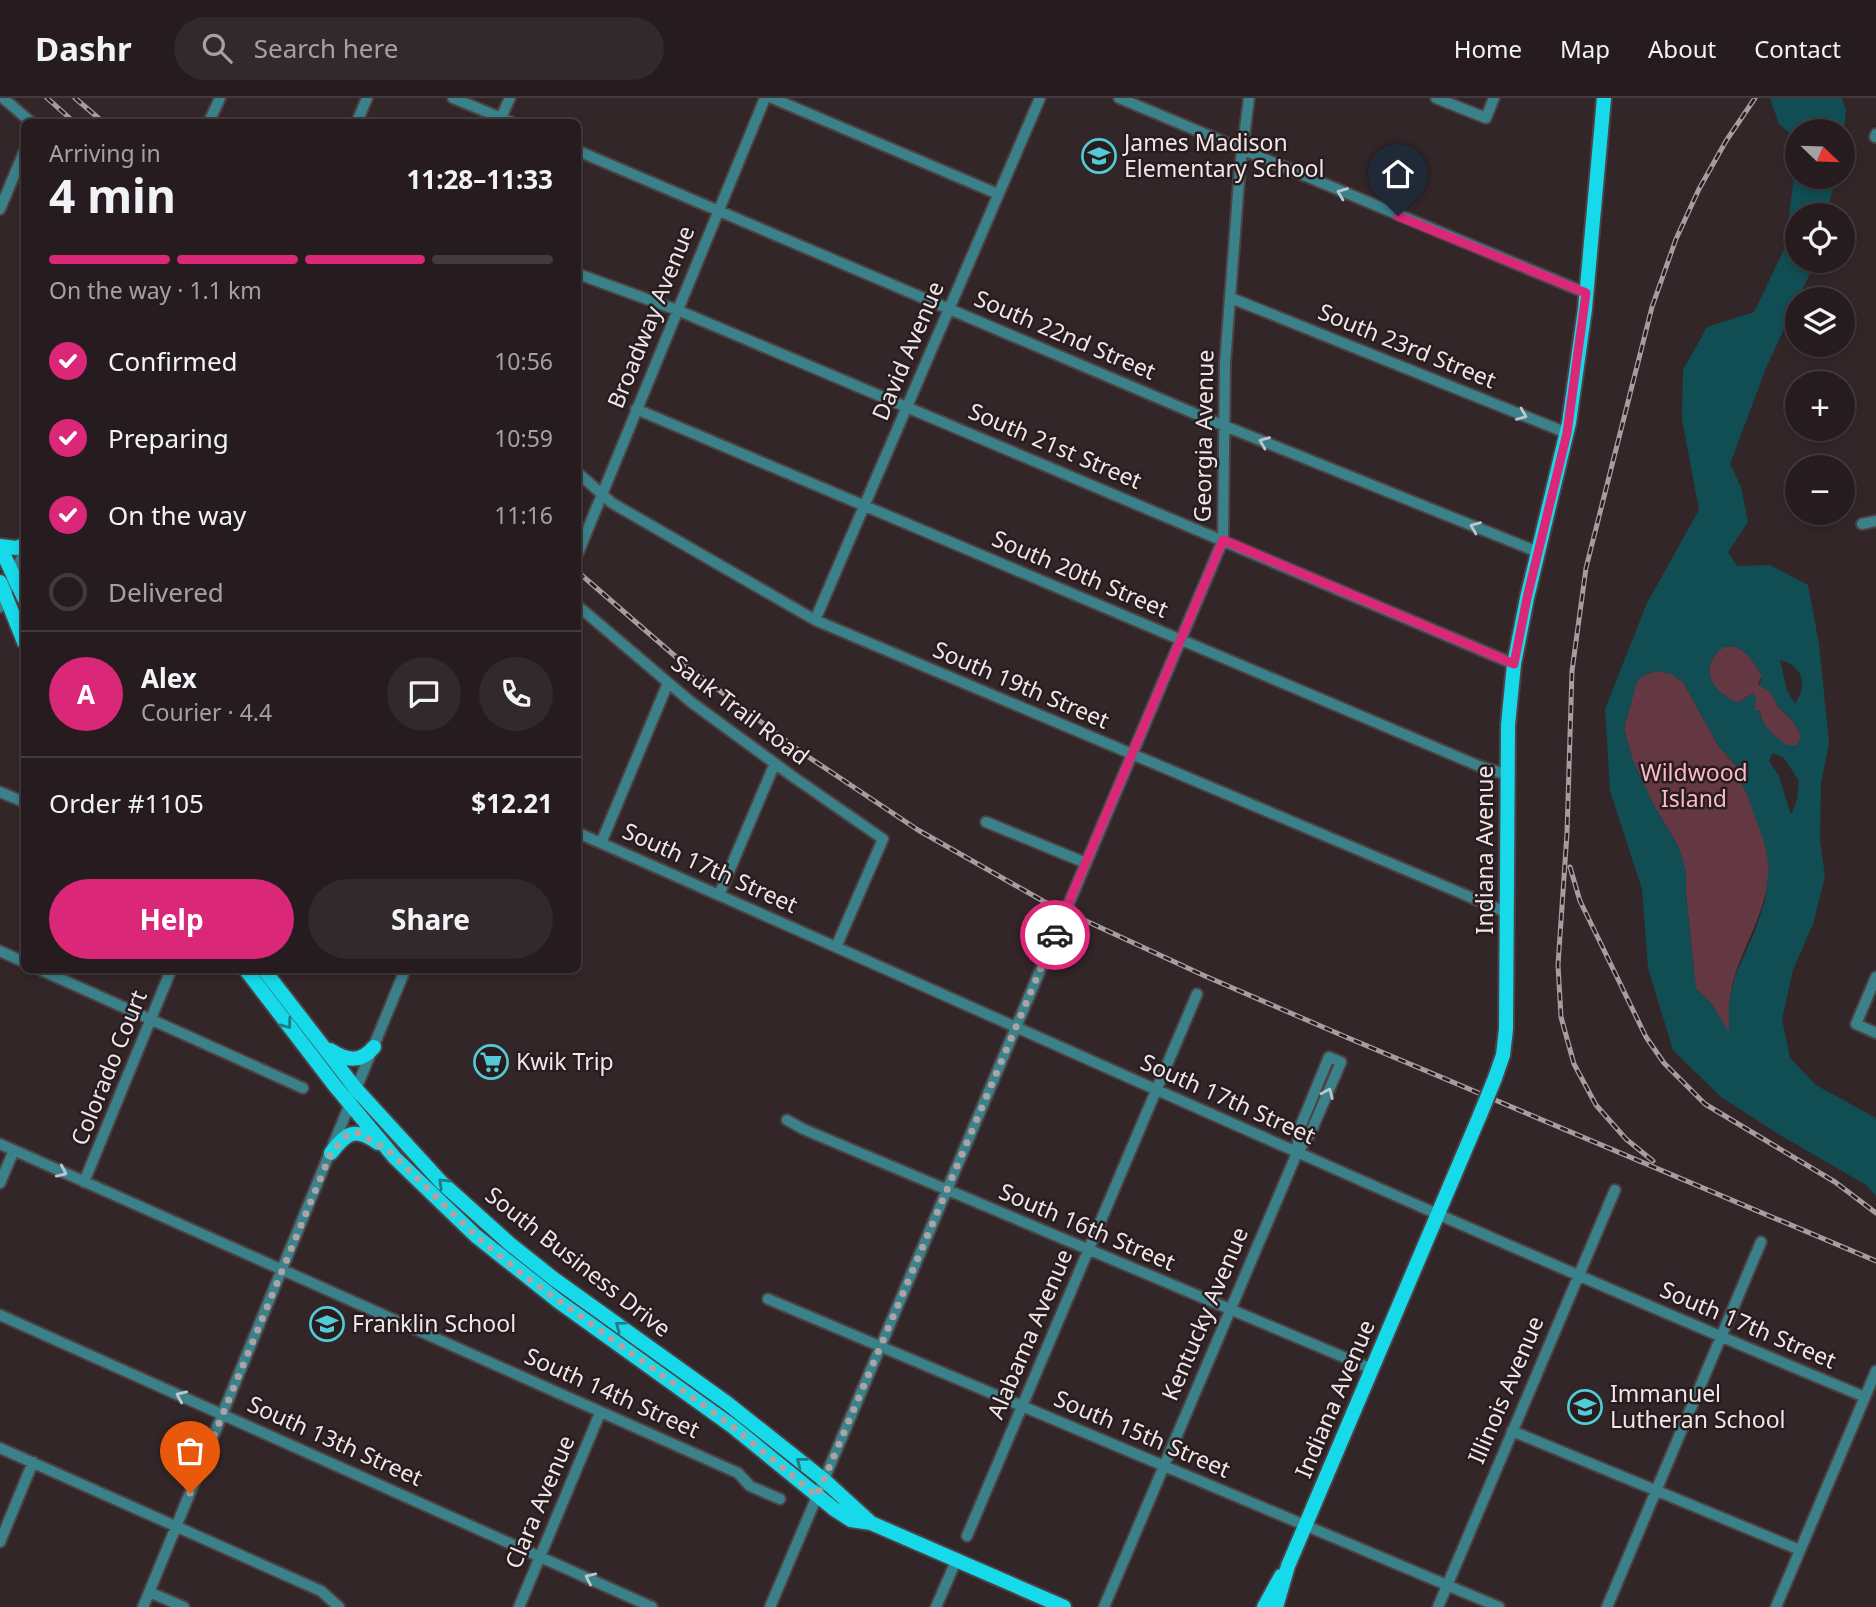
<!DOCTYPE html>
<html lang="en">
<head>
<meta charset="utf-8">
<style>
	body { margin:0; font-family:"Noto Sans",sans-serif; background:#32292c; color:#f1f3f6; height:100vh; display:flex; flex-direction:column; font-size:26px; white-space:nowrap }
	* { box-sizing:border-box; margin:0 }
	p { font-size:23px; color:#a4a1a4 }
	.icon { flex:none; width:38px; height:38px; fill:none; stroke:currentColor; stroke-width:2; stroke-linecap:round; stroke-linejoin:round }
	.map { position:relative; flex:1; overflow:hidden }
	.details { position:absolute; left:21px; top:21px; width:560px; height:854px; display:flex; flex-direction:column; background:#261c1f; border-radius:10px; box-shadow:0 4px 10px #0003,0 0 0 2px #423a3d }
	.details>* { flex:none }
	.needle { width:46px; rotate:113deg }
	.fabs { position:absolute; left:1785px; top:21px; display:grid; gap:14px }
	.fabs a { display:grid; place-items:center; width:70px; height:70px; border-radius:50%; background:#261c1f; box-shadow:0 4px 10px #0003,0 0 0 2px #423a3d; font-size:35px }
	.pin { position:absolute; display:grid; place-items:center; width:60px; height:60px; color:#fff; margin:-72px -30px; border-radius:50% 50% 50% 0; rotate:-45deg; box-shadow:0 0 7px #0007 }
	.pin .icon { rotate:45deg }
	.courier { position:absolute; display:grid; place-items:center; width:70px; height:70px; margin:-35px; border:5px solid #db2777; border-radius:50%; background:#fff; color:#222; box-shadow:0 2px 9px #0007 }
	.head em { font-style:normal; font-weight:700 }
	.head div { display:flex; flex-direction:column-reverse }
	.head { display:flex; align-items:center; justify-content:space-between; height:119px; padding:0 28px }
	h1 { font-size:46px; font-weight:700; line-height:52px }
	.bar { display:grid; grid-template-columns:repeat(4,1fr); gap:10px 7px; align-content:center; height:84px; padding:0 28px }
	.bar i { height:9px; border-radius:5px; background:#423a3d }
	.bar .current { background:#db2777 }
	.bar p { grid-column:span 4 }
	.line { display:flex; align-items:center; gap:18px; padding:0 28px; border-top:2px solid #423a3d }
	.line div { flex:1 }
	.round { display:grid; place-items:center; flex:none; width:74px; height:74px; border-radius:37px; background:#32292c }
	ol { padding:0 28px; list-style:none }
	li { display:flex; align-items:center; gap:21px; height:77px }
	li p { margin-inline-start:auto }
	li .icon { padding:7px; border-radius:50%; background:#db2777; color:#fff; stroke-width:4 }
	li:last-child { color:#a4a1a4 }
	li i { width:38px; height:38px; border:4px solid #423a3d; border-radius:50% }
	.button { display:flex; gap:14px; margin-top:auto; padding:14px 28px }
	.button a { flex:1; height:80px; border-radius:42px; background:#db2777; color:#fff; font-size:28px; font-weight:700; line-height:80px; text-align:center }
	.button a+a { background:#32292c; color:#f1f3f6 }
	header { display:flex; align-items:center; gap:42px; box-sizing:border-box; height:98px; padding:0 35px; background:#261c1f; border-bottom:2px solid #423a3d }
	header strong { font-size:33px }
	nav { display:flex; gap:38px; margin-inline-start:auto; font-size:24px }
	.search { width:490px; height:63px; background:#32292c; display:flex; align-items:center; gap:18px; box-sizing:border-box; padding:0 24px; border-radius:38px; color:#a4a1a4; font-size:26px }
	.map>svg:first-child { display:block }
	.green { fill:#633843 }
	.water { fill:#104e53; fill-rule:evenodd }
	.lines { fill:none; stroke-linecap:round; stroke-linejoin:round }
	.minor-casing { stroke:#4d4144; stroke-width:14 }
	.major-casing { stroke:#4d4144; stroke-width:18 }
	.minor { stroke:#3a8189; stroke-width:10 }
	.major { stroke:#16dae9; stroke-width:14 }
	.rail-casing { stroke:#a79d9f; stroke-width:5 }
	.rail { stroke:#291c1f; stroke-width:2.5; stroke-dasharray:8; stroke-linecap:butt }
	.minor-bridge-casing { stroke:#4d4144; stroke-width:14; stroke-linecap:butt }
	.major-bridge-casing { stroke:#4d4144; stroke-width:18; stroke-linecap:butt }
	.minor-bridge { stroke:#3a8189; stroke-width:10 }
	.major-bridge { stroke:#16dae9; stroke-width:14 }
	.oneway { stroke:#b9c8cc }
	.oneway2 { stroke:#207b84 }
	.done { stroke:#ada3a5; stroke-width:7; stroke-dasharray:0 12.6 }
	.route { stroke:#db2777; stroke-width:9 }
	.labels { text-anchor:middle; stroke-width:5; stroke-linejoin:round; paint-order:stroke }
	.poi-label { font-size:23px; fill:#efe6e8; stroke:#291c1f; text-anchor:start }
	.street-label { font-size:23px; fill:#efe6e8; stroke:#291c1f }
	.park-label { font-size:23px; fill:#fbb9c8; stroke:#291c1f }
</style>
</head>
<body>
<header>
<strong>Dashr</strong>
<div class="search"><svg class="icon" aria-label="search" viewBox="0 0 24 24"><circle cx="10" cy="10" r="6"/><path d="M15 15l6 6"/></svg>Search here</div>
<nav><a>Home</a><a>Map</a><a>About</a><a>Contact</a></nav>
</header>
<div class="map">
<svg width="1876" height="1509" viewBox="0 0 1876 1509">
	<rect width="100%" height="100%" fill="#332629"/>
	<!-- green -->
	<path class="green" d="M1733,548C1747,552 1754,565 1762,577L1758,586C1777,595 1771,601 1781,612C1790,621 1798,626 1801,640L1797,647H1787C1775,639 1761,628 1760,613H1755L1747,598L1738,605C1712,594 1697,570 1723,549Z
		M1658,573L1672,576L1683,584L1719,649L1741,673C1740,684 1744,688 1748,698C1756,719 1769,747 1769,770C1768,810 1747,840 1735,877C1729,896 1729,915 1729,935L1711,905L1696,891L1686,797V774L1678,748L1653,706L1632,660L1624,631L1637,582L1646,576Z"/>
	<!-- water -->
	<path class="water" d="M1770,0H1842L1846,12L1843,39V33H1797V41L1779,26Z
		M1797,55V79H1836L1826,117H1797V163H1813L1810,175L1766,270L1730,366L1741,389L1748,424L1728,454L1737,468L1770,467L1808,487L1819,546L1829,645L1821,685L1820,742L1825,778L1813,826L1793,872L1782,921L1790,960L1816,987L1876,1020V1098L1866,1087L1780,1037L1721,999L1673,952L1648,870L1642,791L1610,693L1605,611L1647,505L1699,412L1682,321L1683,272L1707,229L1754,214L1785,150ZM1733,548C1747,552 1754,565 1762,577L1759,588C1774,592 1773,603 1781,612C1791,621 1798,626 1801,640L1797,647H1787C1772,637 1763,628 1759,612L1755,613L1756,600L1753,595L1738,605C1712,594 1697,570 1723,549ZM1780,562C1803,567 1808,587 1795,606L1787,592ZM1658,573L1672,576L1683,584L1719,649L1741,673L1740,683L1747,696L1764,744L1769,768L1765,803L1755,833L1735,878L1729,904V934L1711,905L1696,891L1686,797V774L1678,748L1653,706L1632,660L1624,631L1637,583L1646,576ZM1773,655L1784,660L1799,683L1797,702L1791,717L1779,678L1769,663Z"/>
	<g class="lines">
		<!-- minor casing -->
		<g class="minor-casing">
			<path id="minor" d="M3,0L31,24
				M453,0L511,24
				M772,0L998,96
				M1119,0L1586,195
				M1436,0L1486,20L1494,0
				M209,24L220,0
				M357,24L367,0
				M499,24L510,0
				M1875,39L1876,36
				M578,53L1210,322L1538,454
				M0,111L24,54
				M578,176L677,212L1514,566
				M1231,200L1567,335
				M636,311L1479,668L1508,677
				M578,375L612,405L815,522L1508,815
				M1862,426L1876,423
				M578,455L765,0
				M578,508L691,604L792,678L883,741L836,849
				M0,509L24,454
				M815,522L1040,0
				M0,694L24,704
				M986,724L1086,765
				M578,735C1007,923 1432,1119 1865,1299
				M601,745L668,585
				M1075,791L1223,442L1225,265L1240,70L1249,0
				M719,797L775,665
				M0,853L24,864
				M41,872L303,990
				M1876,879L1856,926L1876,935
				M787,1022L803,1031L1372,1271
				M0,1046L738,1375L750,1388L780,1401
				M84,1084L171,872
				M0,1085L14,1052
				M768,1201L1499,1509
				M0,1217L652,1509
				M1512,1333L1800,1452
				M0,1350L321,1493L339,1509
				M967,1438L1197,896
				M0,1444L33,1364
				M149,1494L184,1509
				M143,1509L405,872
				M519,1509L600,1315
				M770,1509L1036,882
				M936,1509L956,1463
				M1104,1509L1297,1055L1310,1036L1341,964L1329,959L1299,1032L1297,1055
				M1438,1509L1615,1092
				M1607,1509L1761,1144
				M1776,1509L1876,1273"/>
		</g>
		<!-- major casing -->
		<g class="major-casing">
			<path id="major" d="M0,448L16,450L24,447
				M0,449L24,500
				M0,484L24,544
				M246,872L335,988L395,1060L476,1138L558,1203L732,1328L834,1411L851,1422L871,1425L1064,1509
				M264,872L356,991L441,1084L510,1146L554,1181L727,1305L824,1382L871,1425
				M330,952C347,963 361,965 374,949
				M1495,980L1503,957L1506,931L1508,627L1514,566L1527,500L1569,325L1585,211L1604,0
				M331,1055C347,1034 355,1029 378,1045
				M1264,1509L1281,1478
				M1276,1509L1288,1468L1480,1017"/>
		</g>
		<!-- minor -->
		<use href="#minor" class="minor"/>
		<!-- major -->
		<use href="#major" class="major"/>
		<!-- rail casing -->
		<g class="rail-casing">
			<path id="rail" d="M47,0L74,24
				M75,0L103,24
				M578,474L683,565L801,654L918,732L1043,803L1205,878L1346,939L1876,1163
				M1570,769L1580,803L1600,844L1646,939L1664,965L1705,1006L1835,1084L1876,1115
				M1653,1063L1626,1041L1596,1007L1574,966L1561,919L1558,867L1567,735L1572,573L1586,470L1652,209L1676,141L1699,91L1726,43L1755,0"/>
		</g>
		<!-- rail -->
		<use href="#rail" class="rail"/>
		<!-- minor-bridge casing -->
		<g class="minor-bridge-casing">
			<path id="minor-bridge" d="M1036,882L1075,791"/>
		</g>
		<!-- major-bridge casing -->
		<g class="major-bridge-casing">
			<path id="major-bridge" d="M1480,1017L1495,980"/>
		</g>
		<!-- minor-bridge -->
		<use href="#minor-bridge" class="minor-bridge"/>
		<!-- major-bridge -->
		<use href="#major-bridge" class="major-bridge"/>
	</g>
	<!-- one-way arrows -->
	<defs><path id="oneway-chevron" d="M-2-3.5L2.5 0L-2 3.5" fill="none" stroke-width="1.6" stroke-linecap="round" stroke-linejoin="round" transform="scale(1.75)"/></defs>
	<g class="oneway">
		<use href="#oneway-chevron" transform="translate(1342 95) rotate(-158)"/>
		<use href="#oneway-chevron" transform="translate(1522 317) rotate(22)"/>
		<use href="#oneway-chevron" transform="translate(1264 344) rotate(-158)"/>
		<use href="#oneway-chevron" transform="translate(1475 429) rotate(-158)"/>
		<use href="#oneway-chevron" transform="translate(1328 995) rotate(-67)"/>
		<use href="#oneway-chevron" transform="translate(62 1074) rotate(24)"/>
		<use href="#oneway-chevron" transform="translate(181 1298) rotate(-156)"/>
		<use href="#oneway-chevron" transform="translate(590 1480) rotate(-155)"/>
	</g>
	<g class="oneway2">
		<use href="#oneway-chevron" transform="translate(287 926) rotate(53)"/>
		<use href="#oneway-chevron" transform="translate(443 1085) rotate(-136)"/>
		<use href="#oneway-chevron" transform="translate(620 1228) rotate(-144)"/>
		<use href="#oneway-chevron" transform="translate(801 1364) rotate(-142)"/>
	</g>
	<g class="lines">
		<!-- done -->
		<path class="done" d="M190,1395L331,1055L346,1038L358,1035L388,1052L476,1138L522,1176L732,1328L817,1398L1055,837"/>
		<!-- route -->
		<path class="route" d="M1055,837L1223,442L1514,566L1527,500L1567,335L1586,195L1398,118"/>
	</g>
	<!-- icons -->
	<defs>
		<g id="school-ring" transform="scale(1.75)"><circle r="9.5" fill="#291c1f" stroke="#52cbd7" stroke-width="1.5"/><path d="M0-5L7-2L0 1L-7-2ZM-4 1L0 2.5L4 1V4Q0 6-4 4Z" fill="#52cbd7"/></g>
		<g id="supermarket-ring" transform="scale(1.75)"><circle r="9.5" fill="#291c1f" stroke="#52cbd7" stroke-width="1.5"/><path d="M-6-5.5h2.5l.6 2H6L4.5 2H-2.5L-4.4-4H-6ZM-1.5 3.2a1.3 1.3 0 1 0 .1 0ZM3 3.2a1.3 1.3 0 1 0 .1 0Z" fill="#52cbd7"/></g>
	</defs>
	<g fill-rule="evenodd">
		<use href="#school-ring" x="1099" y="58"/>
		<use href="#supermarket-ring" x="491" y="964"/>
		<use href="#school-ring" x="327" y="1226"/>
		<use href="#school-ring" x="1585" y="1309"/>
	</g>
	<g class="labels">
		<!-- poi labels -->
		<g class="poi-label">
			<text x="1124" y="53">James Madison<tspan x="1124" dy="26">Elementary School</tspan></text>
			<text x="516" y="972">Kwik Trip</text>
			<text x="352" y="1234">Franklin School</text>
			<text x="1610" y="1304">Immanuel<tspan x="1610" dy="26">Lutheran School</tspan></text>
		</g>
		<!-- street labels -->
		<g class="street-label">
			<text transform="translate(651 219) rotate(-68)" y="8">Broadway Avenue</text>
			<text transform="translate(1065 237) rotate(23)" y="8">South 22nd Street</text>
			<text transform="translate(1407 248) rotate(22)" y="8">South 23rd Street</text>
			<text transform="translate(908 253) rotate(-67)" y="8">David Avenue</text>
			<text transform="translate(1204 338) rotate(-89)" y="8">Georgia Avenue</text>
			<text transform="translate(1055 348) rotate(23)" y="8">South 21st Street</text>
			<text transform="translate(1080 476) rotate(23)" y="8">South 20th Street</text>
			<text transform="translate(1021 587) rotate(23)" y="8">South 19th Street</text>
			<text transform="translate(740 612) rotate(37)" y="8">Sauk Trail Road</text>
			<text transform="translate(1485 752) rotate(-90)" y="8">Indiana Avenue</text>
			<text transform="translate(710 770) rotate(24)" y="8">South 17th Street</text>
			<text transform="translate(109 970) rotate(-68)" y="8">Colorado Court</text>
			<text transform="translate(1228 1001) rotate(24)" y="8">South 17th Street</text>
			<text transform="translate(1087 1129) rotate(23)" y="8">South 16th Street</text>
			<text transform="translate(578 1164) rotate(38)" y="8">South Business Drive</text>
			<text transform="translate(1205 1216) rotate(-67)" y="8">Kentucky Avenue</text>
			<text transform="translate(1748 1227) rotate(23)" y="8">South 17th Street</text>
			<text transform="translate(1030 1236) rotate(-67)" y="8">Alabama Avenue</text>
			<text transform="translate(1506 1292) rotate(-67)" y="8">Illinois Avenue</text>
			<text transform="translate(612 1295) rotate(24)" y="8">South 14th Street</text>
			<text transform="translate(1335 1301) rotate(-67)" y="8">Indiana Avenue</text>
			<text transform="translate(1142 1336) rotate(23)" y="8">South 15th Street</text>
			<text transform="translate(335 1343) rotate(24)" y="8">South 13th Street</text>
			<text transform="translate(540 1404) rotate(-67)" y="8">Clara Avenue</text>
		</g>
		<!-- park labels -->
		<g class="park-label">
			<text x="1694" y="683">Wildwood<tspan x="1694" dy="26">Island</tspan></text>
		</g>
	</g>
</svg>
<div class="fabs">
<a><svg class="needle" viewBox="-14 -14 28 28"><path d="M0-13l5 13h-10z" fill="#e53935"/><path d="M0 13l5-13h-10z" fill="#a4a1a4"/></svg></a>
<a><svg class="icon" aria-label="locate" viewBox="0 0 24 24"><circle cx="12" cy="12" r="6"/><path d="M12 2v4M12 18v4M2 12h4M18 12h4"/></svg></a>
<a><svg class="icon" aria-label="layers" viewBox="0 0 24 24"><path d="M12 4l9 5-9 5-9-5zM3 14l9 5 9-5"/></svg></a>
<a>+</a>
<a>−</a>
</div>
<div class="pin" style="left:190px;top:1395px;background:#ea580c"><svg class="icon" aria-label="bag" viewBox="0 0 24 24"><path d="M5 8h14l-1 12H6zM9 8a3 3 0 0 1 6 0"/></svg></div>
<div class="pin" style="left:1398px;top:118px;background:#1f2937"><svg class="icon" aria-label="home" viewBox="0 0 24 24"><path d="M3 11l9-7 9 7M6 9v11h12V9"/></svg></div>
<div class="courier" style="left:1055px;top:837px"><svg class="icon" aria-label="car" viewBox="0 0 24 24"><path d="M5 17H2v-5l4-1 3-4h7l3 4 3 1v5h-3M9 17h6M6 11h13"/><circle cx="7" cy="17" r="2"/><circle cx="17" cy="17" r="2"/></svg></div>
<section class="details">
<div class="head"><div><h1>4 min</h1><p>Arriving in</p></div><em>11:28–11:33</em></div>
<div class="bar"><i class="current"></i><i class="current"></i><i class="current"></i><i></i><p>On the way · 1.1 km</p></div>
<ol>
<li><svg class="icon" aria-label="check" viewBox="0 0 24 24"><path d="M5 12l5 5 9-10"/></svg>Confirmed<p>10:56</p></li>
<li><svg class="icon" aria-label="check" viewBox="0 0 24 24"><path d="M5 12l5 5 9-10"/></svg>Preparing<p>10:59</p></li>
<li><svg class="icon" aria-label="check" viewBox="0 0 24 24"><path d="M5 12l5 5 9-10"/></svg>On the way<p>11:16</p></li>
<li><i></i>Delivered</li>
</ol>
<div class="line" style="height:126px"><b class="round" style="background:#db2777;color:#fff">A</b><div><b>Alex</b><p>Courier · 4.4</p></div><a class="round"><svg class="icon" aria-label="chat" viewBox="0 0 24 24"><path d="M4 5h16v11H9l-5 4z"/></svg></a><a class="round"><svg class="icon" aria-label="phone" viewBox="0 0 24 24"><path d="M5 4h4l2 5-3 2q2 4 5 5l2-3 5 2v4C11 20 4 13 5 4z"/></svg></a></div>
<div class="line" style="height:91px"><div>Order #1105</div><b>$12.21</b></div>
<div class="button"><a>Help</a><a>Share</a></div>
</section>
</div>
</body>
</html>
